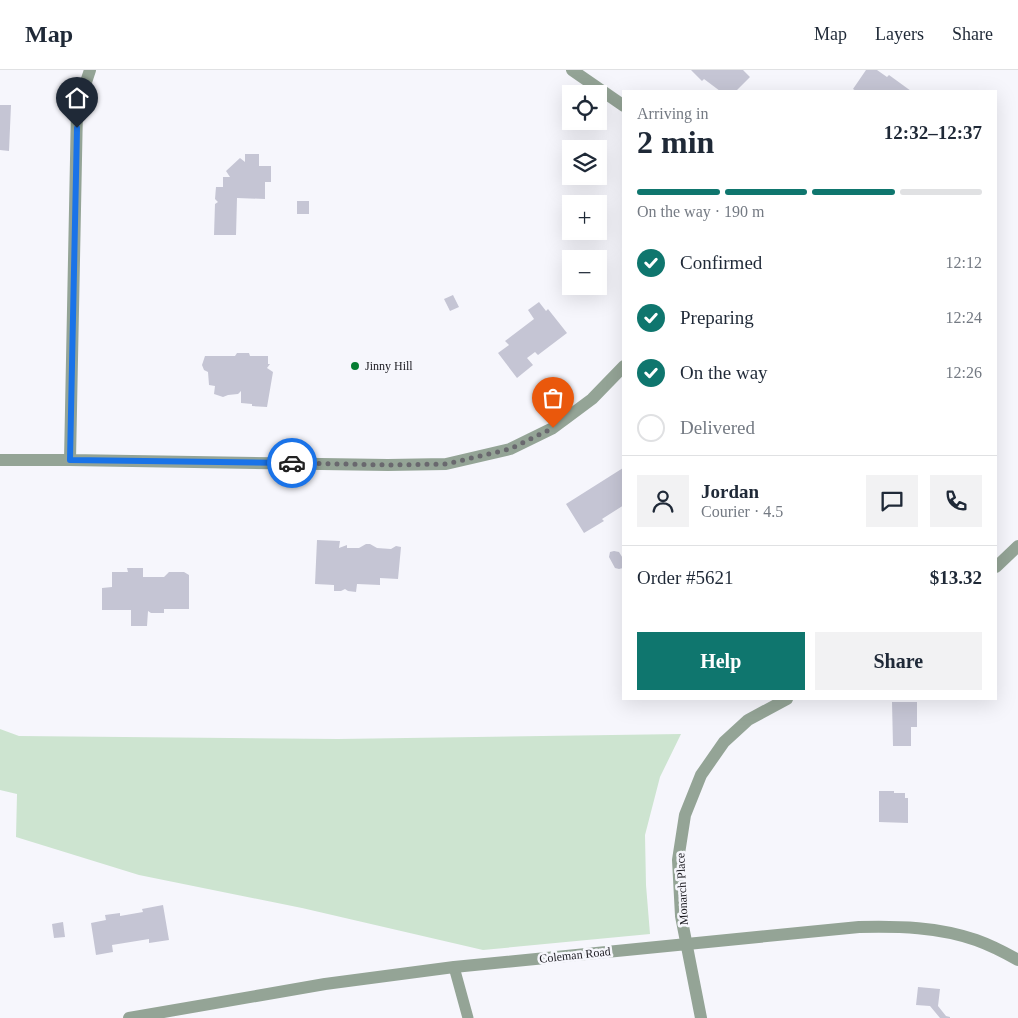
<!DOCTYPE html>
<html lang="en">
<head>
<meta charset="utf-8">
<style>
	body { margin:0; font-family:"Times New Roman",serif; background:#f2f2f3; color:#1f2937; height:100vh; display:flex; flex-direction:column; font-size:19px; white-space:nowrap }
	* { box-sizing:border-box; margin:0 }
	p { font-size:16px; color:#747a83 }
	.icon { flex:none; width:28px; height:28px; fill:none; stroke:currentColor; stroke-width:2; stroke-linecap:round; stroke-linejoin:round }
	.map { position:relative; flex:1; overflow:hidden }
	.side { position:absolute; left:622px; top:20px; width:375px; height:610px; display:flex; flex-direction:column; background:#fff; border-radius:0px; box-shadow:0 5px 20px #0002 }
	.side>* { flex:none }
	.tools { position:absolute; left:562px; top:15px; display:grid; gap:10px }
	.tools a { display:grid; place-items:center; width:45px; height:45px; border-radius:0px; background:#fff; box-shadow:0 5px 20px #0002; font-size:25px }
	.pin { position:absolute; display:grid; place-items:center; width:42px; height:42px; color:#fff; margin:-51px -21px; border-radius:50% 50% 50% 0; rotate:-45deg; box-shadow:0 0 5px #0007 }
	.pin .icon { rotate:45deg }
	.courier { position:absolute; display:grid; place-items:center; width:50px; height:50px; margin:-25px; border:4px solid #1a73e8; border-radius:50%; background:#fff; color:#222; box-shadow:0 1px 6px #0007 }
	.summary em { font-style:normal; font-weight:800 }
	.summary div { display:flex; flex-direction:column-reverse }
	.summary { display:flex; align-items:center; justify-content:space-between; height:85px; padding:0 15px }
	h1 { font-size:32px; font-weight:800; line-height:38px }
	.bar { display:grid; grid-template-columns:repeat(4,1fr); gap:8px 5px; align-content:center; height:60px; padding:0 15px }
	.bar i { height:6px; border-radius:4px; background:#e0e1e3 }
	.bar .current { background:#0f766e }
	.bar p { grid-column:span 4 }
	.line { display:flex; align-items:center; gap:12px; padding:0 15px; border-top:1px solid #e0e1e3 }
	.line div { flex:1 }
	.round { display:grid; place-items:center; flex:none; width:52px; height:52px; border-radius:0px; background:#f2f2f3 }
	ol { padding:0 15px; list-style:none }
	li { display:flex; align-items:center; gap:15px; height:55px }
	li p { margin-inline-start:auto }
	li .icon { padding:5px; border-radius:50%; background:#0f766e; color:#fff; stroke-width:4 }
	li:last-child { color:#747a83 }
	li i { width:28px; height:28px; border:2px solid #e0e1e3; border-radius:50% }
	.cta { display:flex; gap:10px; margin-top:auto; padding:10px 15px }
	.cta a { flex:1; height:58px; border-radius:0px; background:#0f766e; color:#fff; font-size:20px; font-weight:800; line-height:58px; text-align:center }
	.cta a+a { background:#f2f2f3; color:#1f2937 }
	header { display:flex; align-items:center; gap:30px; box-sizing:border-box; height:70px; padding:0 25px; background:#fff; border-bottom:1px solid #e0e1e3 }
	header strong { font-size:24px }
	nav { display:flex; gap:28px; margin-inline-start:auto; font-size:18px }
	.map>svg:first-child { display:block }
	.green { fill:#cde4d0 }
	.building { fill:#c5c5d4 }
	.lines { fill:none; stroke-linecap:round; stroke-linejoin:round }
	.service { stroke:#94a496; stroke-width:11 }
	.minor { stroke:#94a496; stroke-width:12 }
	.done { stroke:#69686e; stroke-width:5; stroke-dasharray:0 9 }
	.route { stroke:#1a73e8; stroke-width:6 }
	.poi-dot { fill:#057c32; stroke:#f6f6fc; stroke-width:2 }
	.labels { text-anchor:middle; stroke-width:5; stroke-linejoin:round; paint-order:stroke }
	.poi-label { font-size:12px; fill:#1d1c22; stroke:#f6f6fc; text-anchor:start }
	.street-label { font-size:12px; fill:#1d1c22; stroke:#f6f6fc }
</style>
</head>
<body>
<header>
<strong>Map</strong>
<nav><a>Map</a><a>Layers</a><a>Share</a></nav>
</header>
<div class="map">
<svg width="1018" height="948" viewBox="0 0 1018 948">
	<rect width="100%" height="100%" fill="#f6f6fc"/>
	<!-- green -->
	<path class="green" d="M0,659L19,666L338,669L681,664L660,707L645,765L646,815L650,864L483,880L302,838L139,805L16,767L17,724L0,720Z"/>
	<!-- building -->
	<path class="building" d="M691,0H743L750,7L736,21H720L704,9L702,11Z
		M866,0H877L887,7L889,5L911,21H856L853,19Z
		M0,35H11L9,81L0,80Z
		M245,84H259V96H271V112H265V129L237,128L236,165H214L215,134L218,132L215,129L216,117H223V107H230L226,101L240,88L245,92Z
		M297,131H309V144H297Z
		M453,225L459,237L450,241L444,229Z
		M539,232L546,241L548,239L567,263L538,285L535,282L527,288L533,295L517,308L498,283L509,275L505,271L534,249L528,240Z
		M237,283H249L250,286H268V294H270L267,298L273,302L267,337L252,336V334L241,333V321L238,324L228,325L223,327L214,324L215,316L209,315L208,302L204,300L202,295L205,286H235Z
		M623,398L624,435L602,449L604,451L584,463L566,434Z
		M317,470L340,471L339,478L347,475V478H359L366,474H370L377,478L391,479L396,476L401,477L398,509L380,508V515L357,514L356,522L348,521L345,519L341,521H334V515L315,514Z
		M614,481L619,482L624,490L623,498L619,499L615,498L609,487L610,482Z
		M127,498H143V507H164L169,502H184L189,505V539H164V543H151L148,541L147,556H131V540H102V518L112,517V502H128Z
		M892,632H917V657H911V676H893Z
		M879,721H894V723H905V728H908V753L879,752Z
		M163,835L169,870L149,873V869L112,875L113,882L96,885L91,853L106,850L105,845L120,843V846L143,842L142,839Z
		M63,852L65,867L54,868L52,854Z
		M918,917L940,919L938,936L946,946L950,947V948H940L930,936L916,935Z"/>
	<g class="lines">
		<!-- service -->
		<path class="service" d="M454,897L468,948"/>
		<!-- minor -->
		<path class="minor" d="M572,0L624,36
			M0,390H70L388,395L446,394L510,379L553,358L592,329L624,296
			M70,390L77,39L90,0
			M996,497L1018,476
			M129,948L325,914L454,897L859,857C899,856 938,857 976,870C990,875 1004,882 1018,890
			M701,948L681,846L678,790L685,745L701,705L724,672L748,650L787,629"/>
	</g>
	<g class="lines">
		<!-- done -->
		<path class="done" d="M292,393L388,395L446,394L510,379L553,358"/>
		<!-- route -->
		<path class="route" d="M77,58L70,390L292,393"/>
	</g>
	<!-- markers -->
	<circle class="poi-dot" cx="355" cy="296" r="5"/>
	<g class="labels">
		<!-- poi labels -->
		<g class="poi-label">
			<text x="365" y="300">Jinny Hill</text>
		</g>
		<!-- street labels -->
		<g class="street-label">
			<text transform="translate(682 819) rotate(-93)" y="4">Monarch Place</text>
			<text transform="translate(575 885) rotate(-6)" y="4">Coleman Road</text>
		</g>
	</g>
</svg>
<div class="tools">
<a><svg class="icon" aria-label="locate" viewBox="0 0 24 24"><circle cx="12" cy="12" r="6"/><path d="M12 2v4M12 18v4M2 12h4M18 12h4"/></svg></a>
<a><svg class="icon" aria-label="layers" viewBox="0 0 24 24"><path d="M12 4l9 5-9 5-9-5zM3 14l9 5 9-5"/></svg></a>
<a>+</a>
<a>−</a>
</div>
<div class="pin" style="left:553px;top:358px;background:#ea580c"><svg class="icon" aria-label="bag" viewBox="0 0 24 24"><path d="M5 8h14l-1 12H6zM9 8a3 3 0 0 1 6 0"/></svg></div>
<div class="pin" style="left:77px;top:58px;background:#1f2937"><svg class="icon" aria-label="home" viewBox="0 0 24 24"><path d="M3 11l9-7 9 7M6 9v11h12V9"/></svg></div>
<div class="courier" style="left:292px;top:393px"><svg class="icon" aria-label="car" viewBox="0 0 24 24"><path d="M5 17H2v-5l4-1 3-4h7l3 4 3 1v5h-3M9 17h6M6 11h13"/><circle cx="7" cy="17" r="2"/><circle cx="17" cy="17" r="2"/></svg></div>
<section class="side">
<div class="summary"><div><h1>2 min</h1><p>Arriving in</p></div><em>12:32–12:37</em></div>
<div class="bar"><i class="current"></i><i class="current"></i><i class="current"></i><i></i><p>On the way · 190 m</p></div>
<ol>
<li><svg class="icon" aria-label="check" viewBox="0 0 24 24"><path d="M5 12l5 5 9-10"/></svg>Confirmed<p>12:12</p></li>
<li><svg class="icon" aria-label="check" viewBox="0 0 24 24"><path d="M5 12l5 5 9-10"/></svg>Preparing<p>12:24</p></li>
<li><svg class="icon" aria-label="check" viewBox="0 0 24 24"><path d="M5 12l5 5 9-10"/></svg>On the way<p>12:26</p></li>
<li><i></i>Delivered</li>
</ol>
<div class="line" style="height:90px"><a class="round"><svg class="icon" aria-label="person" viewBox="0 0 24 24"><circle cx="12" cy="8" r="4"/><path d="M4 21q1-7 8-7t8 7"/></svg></a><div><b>Jordan</b><p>Courier · 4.5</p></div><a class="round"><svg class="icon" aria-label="chat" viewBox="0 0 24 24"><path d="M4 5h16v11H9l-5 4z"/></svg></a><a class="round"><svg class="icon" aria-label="phone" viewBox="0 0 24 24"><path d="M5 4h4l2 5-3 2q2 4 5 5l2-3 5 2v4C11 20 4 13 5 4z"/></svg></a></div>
<div class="line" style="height:65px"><div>Order #5621</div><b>$13.32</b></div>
<div class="cta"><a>Help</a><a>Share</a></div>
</section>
</div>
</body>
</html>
